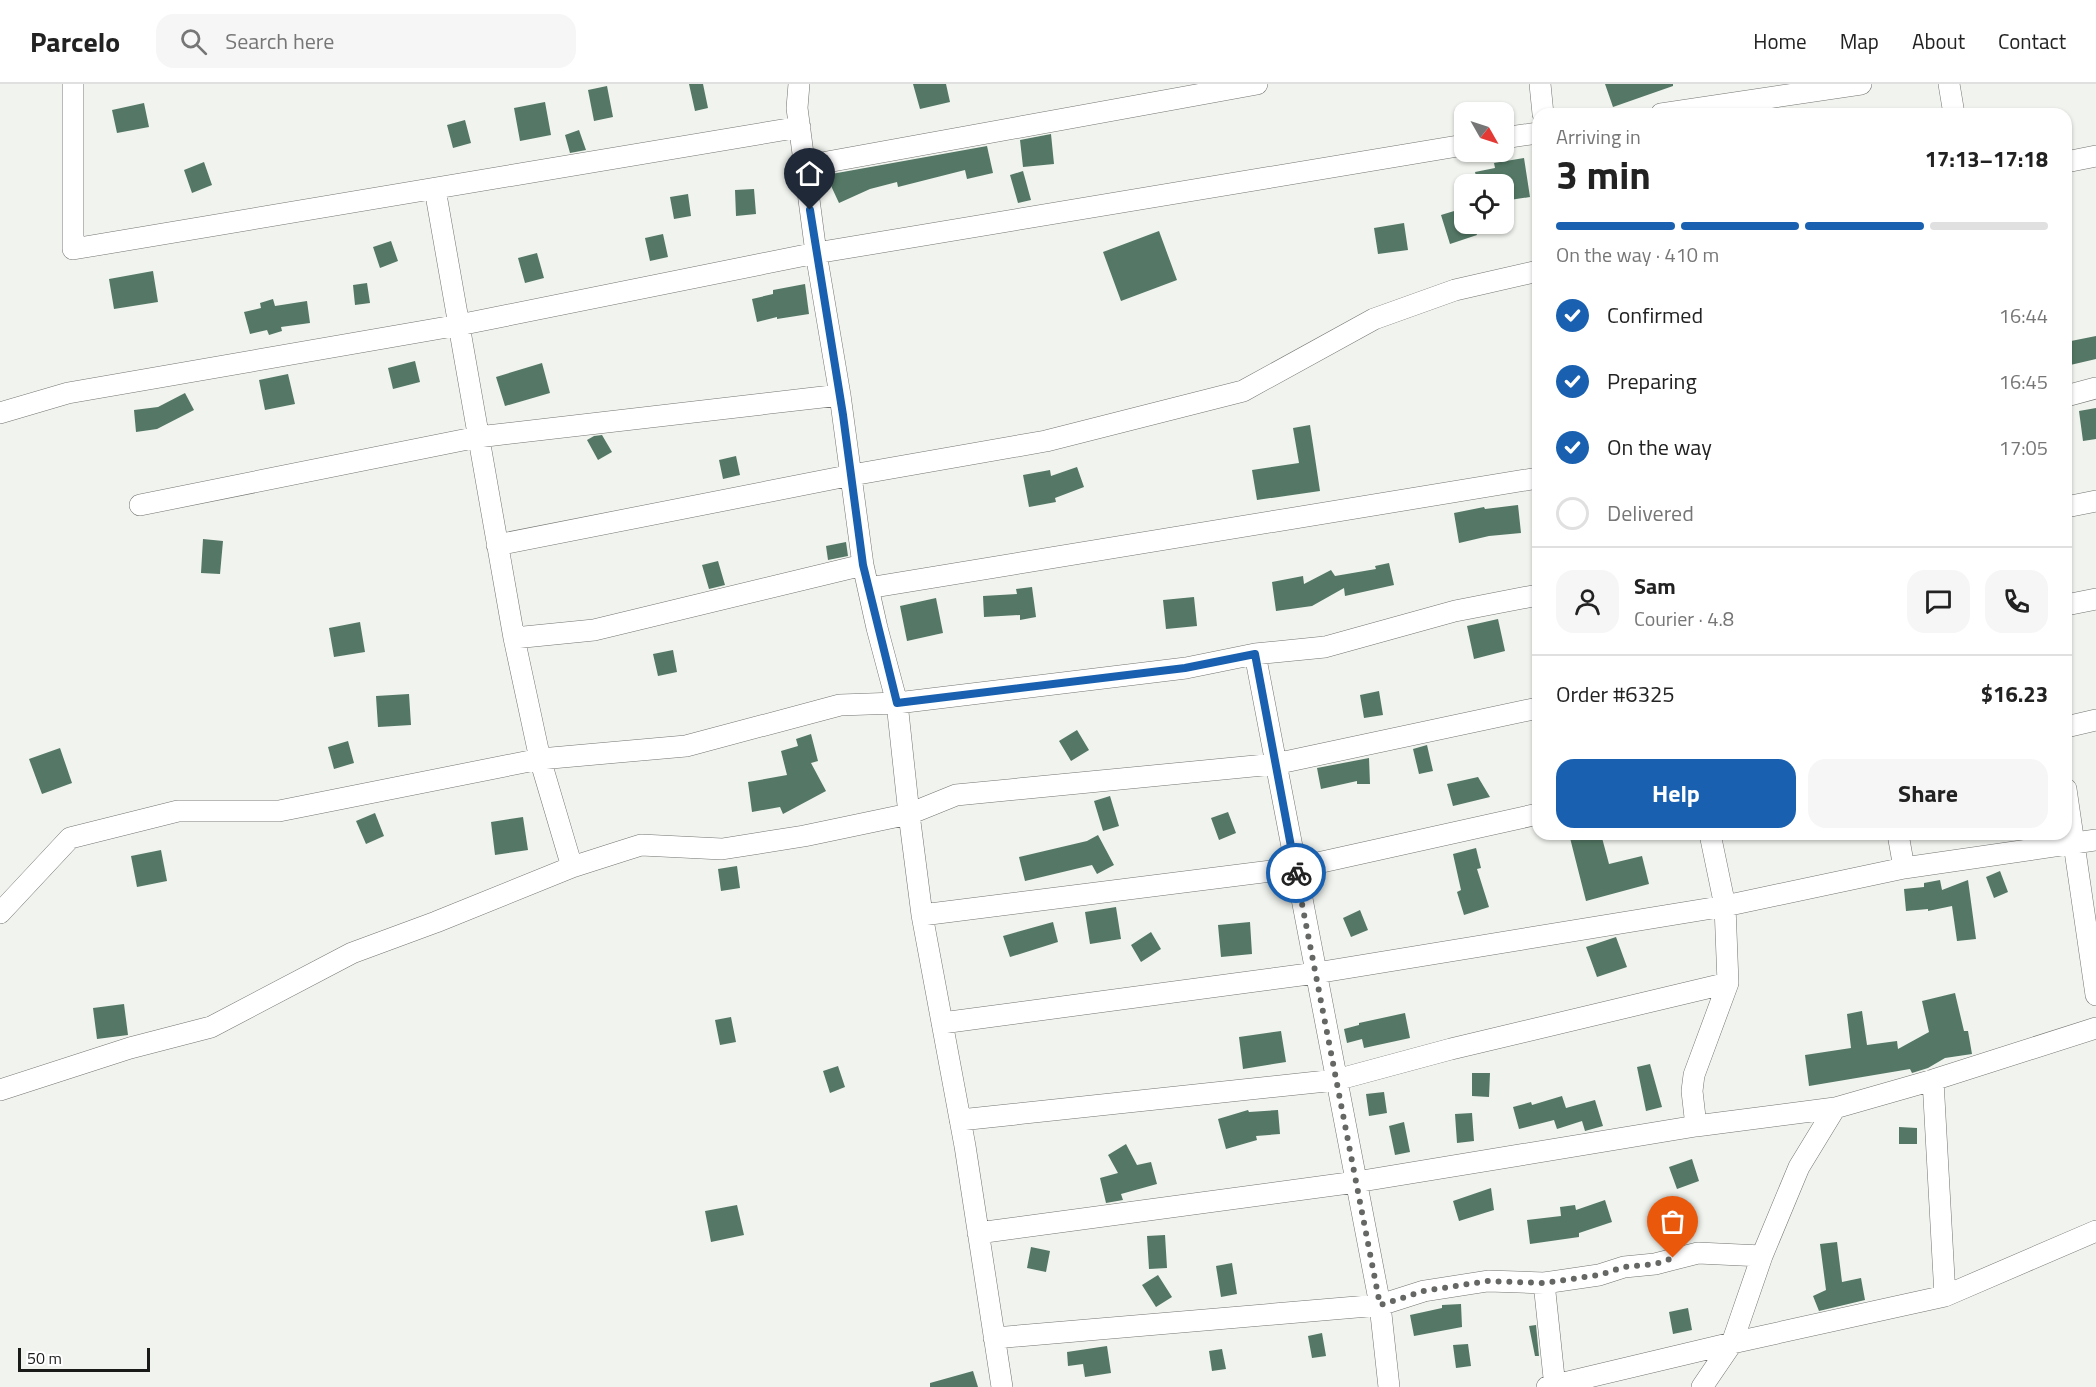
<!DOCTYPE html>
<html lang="en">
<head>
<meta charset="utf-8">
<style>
	body { margin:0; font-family:"Titillium Web",sans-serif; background:#f6f6f6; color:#222; height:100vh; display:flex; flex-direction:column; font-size:22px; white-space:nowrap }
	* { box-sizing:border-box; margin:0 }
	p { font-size:20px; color:#767676 }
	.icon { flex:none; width:33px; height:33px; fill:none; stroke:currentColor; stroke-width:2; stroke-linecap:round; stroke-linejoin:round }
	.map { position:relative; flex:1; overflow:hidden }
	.drawer { position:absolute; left:1532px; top:24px; width:540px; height:732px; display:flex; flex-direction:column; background:#fff; border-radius:18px; box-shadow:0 2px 4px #0004 }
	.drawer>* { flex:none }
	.needle { width:39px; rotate:129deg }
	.buttons { position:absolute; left:1454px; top:18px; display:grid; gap:12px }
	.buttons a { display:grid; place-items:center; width:60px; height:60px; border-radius:12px; background:#fff; box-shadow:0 2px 4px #0004; font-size:30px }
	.scale { position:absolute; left:18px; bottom:15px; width:132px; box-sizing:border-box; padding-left:6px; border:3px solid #1a1b19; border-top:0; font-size:16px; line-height:21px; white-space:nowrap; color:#1a1b19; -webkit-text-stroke:4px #fff; paint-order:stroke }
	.pin { position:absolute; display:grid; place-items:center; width:51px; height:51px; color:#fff; margin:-62px -26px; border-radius:50% 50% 50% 0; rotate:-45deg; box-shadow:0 0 6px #0007 }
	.pin .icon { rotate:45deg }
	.courier { position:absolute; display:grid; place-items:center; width:60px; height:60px; margin:-30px; border:4px solid #1961b0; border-radius:50%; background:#fff; color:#222; box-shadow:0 2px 8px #0007 }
	.headline em { font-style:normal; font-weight:700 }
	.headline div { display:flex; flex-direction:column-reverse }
	.headline { display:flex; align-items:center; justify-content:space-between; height:102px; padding:0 24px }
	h1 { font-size:39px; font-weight:700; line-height:45px }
	.bar { display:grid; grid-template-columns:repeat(4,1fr); gap:9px 6px; align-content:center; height:72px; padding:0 24px }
	.bar i { height:8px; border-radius:4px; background:#e0e0e0 }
	.bar .active { background:#1961b0 }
	.bar p { grid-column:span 4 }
	.line { display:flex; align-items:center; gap:15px; padding:0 24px; border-top:2px solid #e0e0e0 }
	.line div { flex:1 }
	.round { display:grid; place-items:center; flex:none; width:63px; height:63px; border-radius:18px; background:#f6f6f6 }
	ol { padding:0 24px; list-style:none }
	li { display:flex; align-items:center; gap:18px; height:66px }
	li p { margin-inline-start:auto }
	li .icon { padding:6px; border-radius:50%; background:#1961b0; color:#fff; stroke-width:4 }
	li:last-child { color:#767676 }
	li i { width:33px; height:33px; border:3px solid #e0e0e0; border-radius:50% }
	.primary-button { display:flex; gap:12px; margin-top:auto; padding:12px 24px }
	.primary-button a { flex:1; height:69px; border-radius:18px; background:#1961b0; color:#fff; font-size:24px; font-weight:700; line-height:69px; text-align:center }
	.primary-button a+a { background:#f6f6f6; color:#222 }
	header { display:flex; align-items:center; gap:36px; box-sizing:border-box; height:84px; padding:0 30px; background:#fff; border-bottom:2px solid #e0e0e0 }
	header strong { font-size:28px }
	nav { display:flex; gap:33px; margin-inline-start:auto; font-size:21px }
	.search { width:420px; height:54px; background:#f6f6f6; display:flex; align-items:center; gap:15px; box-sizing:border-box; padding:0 21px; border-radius:18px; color:#767676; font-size:22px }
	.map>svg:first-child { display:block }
	.building { fill:#547865 }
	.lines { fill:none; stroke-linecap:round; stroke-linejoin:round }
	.minor-casing { stroke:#737571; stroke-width:22 }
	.minor { stroke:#fff; stroke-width:21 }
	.done { stroke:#656764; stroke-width:6; stroke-dasharray:0 10.8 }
	.route { stroke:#1961b0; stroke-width:8 }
</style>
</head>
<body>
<header>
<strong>Parcelo</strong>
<div class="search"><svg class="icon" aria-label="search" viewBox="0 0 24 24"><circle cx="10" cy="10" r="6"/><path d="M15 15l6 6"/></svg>Search here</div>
<nav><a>Home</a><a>Map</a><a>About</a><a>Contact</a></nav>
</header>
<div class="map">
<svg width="2096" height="1303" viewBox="0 0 2096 1303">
	<rect width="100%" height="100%" fill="#f0f3ee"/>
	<!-- building -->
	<path class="building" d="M689,0H703L708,24L695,27Z
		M913,0H946L950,18L920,25Z
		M1605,0H1673V2L1613,23Z
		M607,2L613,33L594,37L588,6Z
		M545,18L551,51L520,57L514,24Z
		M144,19L149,43L117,49L112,26Z
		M465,36L471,59L453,64L447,41Z
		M579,46L586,66L570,69L565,51Z
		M1051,50L1054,80L1023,83L1020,56Z
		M987,62L993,89L967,95L965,86L898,103L897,98L870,105L839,119L826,91Z
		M1524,74L1530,113L1503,117V100H1478L1475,88L1495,84L1494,79Z
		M204,78L212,101L192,109L184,86Z
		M1023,87L1031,116L1018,119L1010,91Z
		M754,105L756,130L736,132L735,106Z
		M688,110L691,132L674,135L670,113Z
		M1464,124V140H1473L1477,151L1450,160L1441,131Z
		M1404,139L1408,166L1378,170L1374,144Z
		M1159,147L1177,196L1121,217L1103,168Z
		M663,150L668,173L650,177L645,154Z
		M391,157L398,177L380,184L373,163Z
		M537,169L544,194L525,199L518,174Z
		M153,187L158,218L114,225L109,195Z
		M367,199L370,219L355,221L353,201Z
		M805,200L809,230L777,235V233L757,238L752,215L773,210V206Z
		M273,215L275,222L307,217L310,239L281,243L282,247L269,251L267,246L250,250L244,228L261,224L260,219Z
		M2096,252V275L2066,282V258Z
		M415,277L420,298L393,305L388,284Z
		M542,279L550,309L505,322L496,293Z
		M288,290L295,320L265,326L259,296Z
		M185,309L194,326L157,345L136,348L134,326L158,323Z
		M2096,324V355L2083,357L2079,327Z
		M1310,341L1320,407L1257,416L1252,386L1299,379L1293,344Z
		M602,351L612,368L598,376L587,356L594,352Z
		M736,372L740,391L723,395L719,376Z
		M1077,383L1084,403L1055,414L1056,418L1029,423L1023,391L1050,386L1051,392Z
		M1518,421L1521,449L1489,452L1459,459L1454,429L1484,423L1485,425Z
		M203,455L223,457L220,490L201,489Z
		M846,458L848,472L828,476L826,462Z
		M718,477L725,501L709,505L702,481Z
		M1389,479L1394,501L1345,512L1344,504L1312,522L1276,527L1272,498L1303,492L1304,500L1331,486L1335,492L1376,485L1375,482Z
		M1032,503L1036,533L1020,536V531L984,533L983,512L1017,510L1016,505Z
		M1194,513L1197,542L1166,545L1163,516Z
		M936,514L943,549L907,557L900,522Z
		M1498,535L1505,567L1474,575L1467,542Z
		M360,538L365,568L334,573L329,544Z
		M673,566L677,588L658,592L653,570Z
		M1379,607L1383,631L1364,634L1360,611Z
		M409,610L411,641L378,643L376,612Z
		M1077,646L1089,666L1071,677L1059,657Z
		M811,650L818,677L811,679L826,707L783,730L780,723L752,728L748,698L787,691L781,667L798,662L796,655Z
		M348,657L354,679L334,685L328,663Z
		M1427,661L1433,687L1419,690L1413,665Z
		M60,664L72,699L42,710L29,675Z
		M1369,674L1370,700H1357V697L1321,705L1317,684Z
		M1478,693L1490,713L1453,722L1447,700Z
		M1110,712L1119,742L1103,747L1094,717Z
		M1228,728L1236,749L1219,756L1211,734Z
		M375,729L384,752L366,760L356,737Z
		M523,733L528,766L495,771L491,738Z
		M1569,750H1601L1609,780L1642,772L1649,800L1586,817Z
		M1098,751L1114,781L1097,790L1092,781L1025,797L1019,773L1087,757Z
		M1476,764L1481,784L1477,785L1489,823L1464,831L1457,808L1461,806L1453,770Z
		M161,766L167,797L137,803L131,772Z
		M737,782L740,804L721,807L718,785Z
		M2000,787L2008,808L1994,814L1986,793Z
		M1940,796L1942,806L1968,796L1976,855L1957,857L1952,822L1928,827V825L1906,827L1904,805L1924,803V799Z
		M1116,823L1121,855L1090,860L1085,828Z
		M1360,826L1368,846L1351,853L1343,834Z
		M1053,838L1058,858L1010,873L1003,852Z
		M1250,838L1252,870L1221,873L1218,841Z
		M1151,848L1161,865L1141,878L1131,861Z
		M1616,853L1627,883L1597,893L1586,863Z
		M1955,909L1964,947H1968L1972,970L1945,974L1928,984L1912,989L1910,985L1809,1002L1805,971L1851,964L1847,930L1862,927L1867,961L1897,957L1898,965L1929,948L1922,917Z
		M124,920L128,951L97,955L93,924Z
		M1405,929L1410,954L1364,964L1362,955L1347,959L1344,945L1359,941V939Z
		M731,933L736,958L720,961L715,936Z
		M1281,947L1286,978L1243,985L1239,953Z
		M1650,980L1662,1023L1646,1027L1637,983Z
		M838,982L845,1003L830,1009L823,987Z
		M1472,989H1490L1489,1013L1472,1012Z
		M1384,1008L1387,1029L1369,1032L1366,1010Z
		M1562,1012L1566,1024L1595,1016L1603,1042L1585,1047L1582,1037L1557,1045L1554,1036L1519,1045L1513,1023L1531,1018L1532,1021Z
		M1248,1026L1249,1028L1278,1026L1280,1050L1256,1052L1257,1056L1226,1065L1218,1035Z
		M1472,1029L1474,1057L1457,1059L1455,1030Z
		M1404,1038L1410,1068L1395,1071L1389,1042Z
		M1899,1043L1917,1044V1060H1899Z
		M1126,1060L1137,1081L1151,1078L1157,1100L1121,1110L1123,1116L1106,1119L1100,1094L1118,1089L1108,1071Z
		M1692,1075L1699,1097L1677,1105L1669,1083Z
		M1491,1104L1494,1126L1459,1137L1453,1117Z
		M1605,1116L1612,1138L1579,1149V1153L1530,1160L1527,1136L1561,1132L1560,1123L1575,1121L1576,1126Z
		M737,1121L744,1151L711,1158L705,1127Z
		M1165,1151L1167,1184L1149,1185L1147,1152Z
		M1837,1158L1842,1198L1861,1194L1865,1216L1819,1227L1813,1212L1826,1206L1820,1160Z
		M1031,1163L1050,1167L1046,1188L1027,1184Z
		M1232,1179L1237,1210L1221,1213L1216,1182Z
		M1158,1191L1172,1213L1156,1223L1142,1201Z
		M1461,1220L1462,1243L1414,1252L1410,1231L1442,1224V1221Z
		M1688,1224L1692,1246L1673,1250L1669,1228Z
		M1536,1241L1539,1272H1535L1529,1242Z
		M1322,1249L1326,1272L1312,1274L1308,1252Z
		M1468,1260L1471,1282L1456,1284L1453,1261Z
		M1107,1262L1111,1289L1085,1293L1083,1280L1068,1282L1067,1268Z
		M1222,1265L1226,1285L1212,1287L1209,1267Z
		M973,1287L978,1303H930V1299Z"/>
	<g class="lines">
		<!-- minor casing -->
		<g class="minor-casing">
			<path id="minor" d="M73,0V165L800,43
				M1540,0L1543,30
				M1949,0L1954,30
				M1661,30L1861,0
				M1503,54L1538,49
				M2066,78L2096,72
				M805,82L1257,0
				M435,105L514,554L540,675L572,783
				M2066,312L2096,304
				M0,329L68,309L459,241L816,169L1464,61
				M140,421L478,353L840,311
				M2066,423L2096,417
				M497,461L852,391L1046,357L1243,307L1374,235L1455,206L1538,187
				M868,504L1538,394
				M2066,521L2096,515
				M514,554L594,546L863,481
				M1255,570L1380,1221L1389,1303
				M2066,643L2096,636
				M2066,705L2096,911
				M1898,750L1904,784
				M0,829L70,754L178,727H279L540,675L686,662L840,621L897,619L877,544L863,481L840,311L816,169L797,24L799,0
				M922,831L1295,784L1538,730
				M942,939L1316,889L1725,822L1904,784L2096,756
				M1933,996L1945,1212
				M0,1006L130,964L211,943L352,869L436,838L572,783L622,767L641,761L722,765L804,752L909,730L897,619L1186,584L1255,570L1325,563L1455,527L1538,511
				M1835,1024L1933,996L2096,944
				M960,1036L1336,996L1451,965L1728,899
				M978,1149L1356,1098L1696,1042
				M1544,1199L1555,1303
				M994,1254L1380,1221L1424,1207L1488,1197L1544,1199L1599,1191L1624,1183L1655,1180L1698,1169L1762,1172L1799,1083L1835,1024L1696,1042L1692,1007L1694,991L1728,899L1725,822L1710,750
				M1002,1303L965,1062L922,831L909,730L956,711L1275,680L1538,624
				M1547,1303L1732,1259L1945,1212L2096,1147
				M1702,1303L1732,1259L1762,1172"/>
		</g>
		<!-- minor -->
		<use href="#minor" class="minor"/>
	</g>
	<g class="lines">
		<!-- done -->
		<path class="done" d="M1296,789L1380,1221L1424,1207L1488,1197L1544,1199L1599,1191L1624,1183L1655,1180L1673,1174"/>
		<!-- route -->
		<path class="route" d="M810,126L843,331L863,481L897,619L1185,584L1255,570L1296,789"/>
	</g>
</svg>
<div class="buttons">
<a><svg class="needle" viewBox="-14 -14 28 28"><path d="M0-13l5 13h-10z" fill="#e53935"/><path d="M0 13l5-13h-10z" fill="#767676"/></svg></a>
<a><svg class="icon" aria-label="locate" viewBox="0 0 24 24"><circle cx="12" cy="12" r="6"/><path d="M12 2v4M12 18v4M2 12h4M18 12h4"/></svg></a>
</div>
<div class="scale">50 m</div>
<div class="pin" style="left:1673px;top:1174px;background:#ea580c"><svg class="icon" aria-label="bag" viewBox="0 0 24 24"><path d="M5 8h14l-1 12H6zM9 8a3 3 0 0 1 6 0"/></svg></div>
<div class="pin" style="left:810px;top:126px;background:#1f2937"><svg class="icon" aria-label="home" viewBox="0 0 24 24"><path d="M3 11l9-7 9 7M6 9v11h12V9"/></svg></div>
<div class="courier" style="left:1296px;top:789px"><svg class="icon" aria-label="bike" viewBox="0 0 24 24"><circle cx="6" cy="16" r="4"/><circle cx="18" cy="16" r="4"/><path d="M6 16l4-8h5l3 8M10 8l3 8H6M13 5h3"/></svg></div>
<section class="drawer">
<div class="headline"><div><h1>3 min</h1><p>Arriving in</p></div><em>17:13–17:18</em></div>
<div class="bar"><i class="active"></i><i class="active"></i><i class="active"></i><i></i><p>On the way · 410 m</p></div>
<ol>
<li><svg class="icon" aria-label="check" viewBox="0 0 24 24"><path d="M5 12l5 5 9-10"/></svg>Confirmed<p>16:44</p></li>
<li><svg class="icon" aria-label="check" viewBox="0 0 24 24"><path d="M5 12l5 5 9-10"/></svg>Preparing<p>16:45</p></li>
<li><svg class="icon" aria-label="check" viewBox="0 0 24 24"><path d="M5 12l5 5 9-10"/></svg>On the way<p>17:05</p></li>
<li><i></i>Delivered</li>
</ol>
<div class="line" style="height:108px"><a class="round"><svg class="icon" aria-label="person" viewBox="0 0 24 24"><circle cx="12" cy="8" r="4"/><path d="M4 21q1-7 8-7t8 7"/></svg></a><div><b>Sam</b><p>Courier · 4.8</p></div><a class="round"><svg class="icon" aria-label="chat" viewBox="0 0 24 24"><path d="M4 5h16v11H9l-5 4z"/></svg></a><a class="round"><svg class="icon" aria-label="phone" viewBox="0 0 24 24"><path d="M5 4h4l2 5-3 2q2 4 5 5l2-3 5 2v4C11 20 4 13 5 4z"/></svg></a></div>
<div class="line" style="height:78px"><div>Order #6325</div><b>$16.23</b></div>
<div class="primary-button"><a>Help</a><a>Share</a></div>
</section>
</div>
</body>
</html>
